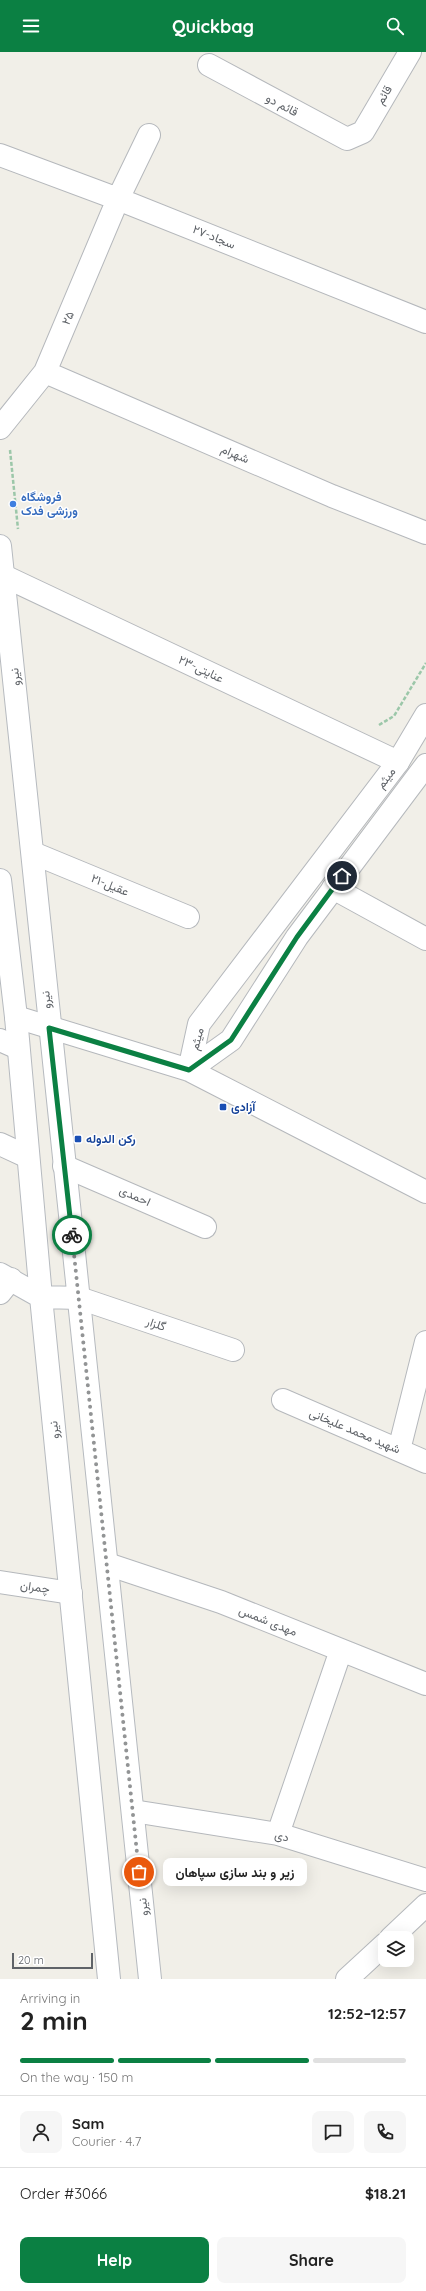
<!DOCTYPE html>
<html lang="en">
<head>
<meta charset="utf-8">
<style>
	body { margin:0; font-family:Quicksand,Vazirmatn,sans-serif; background:#f6f6f6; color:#222; height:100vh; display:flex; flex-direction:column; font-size:15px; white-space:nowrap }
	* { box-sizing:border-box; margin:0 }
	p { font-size:13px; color:#767676 }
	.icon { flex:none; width:22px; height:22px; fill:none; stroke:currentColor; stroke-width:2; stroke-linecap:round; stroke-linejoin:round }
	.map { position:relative; height:1927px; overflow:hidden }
	.panel { display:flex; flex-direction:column; background:#fff; flex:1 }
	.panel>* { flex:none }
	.fabs { position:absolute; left:378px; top:1879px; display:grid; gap:8px }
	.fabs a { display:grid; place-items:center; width:36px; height:36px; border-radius:8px; background:#fff; box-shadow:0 4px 16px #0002; font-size:20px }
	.scale { position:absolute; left:12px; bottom:10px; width:81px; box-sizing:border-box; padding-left:4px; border:2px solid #5f6368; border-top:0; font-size:11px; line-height:14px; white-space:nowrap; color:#5f6368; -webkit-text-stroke:3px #fff; paint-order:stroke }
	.pin { position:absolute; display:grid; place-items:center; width:34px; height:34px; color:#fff; margin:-17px; border:2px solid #fff; border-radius:50%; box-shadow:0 1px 4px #0007 }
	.courier { position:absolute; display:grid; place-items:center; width:40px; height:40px; margin:-20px; border:3px solid #0b8043; border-radius:50%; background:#fff; color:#222; box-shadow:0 1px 5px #0007 }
	.bubble { position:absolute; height:28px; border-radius:8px; background:#fff; box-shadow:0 4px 16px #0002; font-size:13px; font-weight:700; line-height:28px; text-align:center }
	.headline em { font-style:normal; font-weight:700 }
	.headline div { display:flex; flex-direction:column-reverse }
	.headline { display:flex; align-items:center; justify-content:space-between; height:68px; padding:0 20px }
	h1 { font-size:26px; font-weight:700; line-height:30px }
	.bar { display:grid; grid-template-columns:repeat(4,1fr); gap:6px 4px; align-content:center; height:48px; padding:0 20px }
	.bar i { height:5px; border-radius:3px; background:#e0e0e0 }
	.bar .selected { background:#0b8043 }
	.bar p { grid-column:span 4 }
	.line { display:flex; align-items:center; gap:10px; padding:0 20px; border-top:1px solid #e0e0e0 }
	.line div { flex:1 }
	.round { display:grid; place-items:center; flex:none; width:42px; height:42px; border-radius:8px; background:#f6f6f6 }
	.button { display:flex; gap:8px; margin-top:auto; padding:8px 20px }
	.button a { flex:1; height:46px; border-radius:8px; background:#0b8043; color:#fff; font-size:16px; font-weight:700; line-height:46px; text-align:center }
	.button a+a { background:#f6f6f6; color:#222 }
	header { display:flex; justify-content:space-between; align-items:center; height:52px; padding:0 20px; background:#0b8043; color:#fff; font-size:18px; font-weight:700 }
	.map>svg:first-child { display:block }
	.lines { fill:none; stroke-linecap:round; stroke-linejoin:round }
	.minor-casing { stroke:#b5b8bc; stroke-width:24 }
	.tertiary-casing { stroke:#b5b8bc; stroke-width:24 }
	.secondary-casing { stroke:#b6babf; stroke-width:24 }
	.path { stroke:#9cc7a9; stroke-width:2.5; stroke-dasharray:4 2; stroke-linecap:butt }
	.minor { stroke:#fff; stroke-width:22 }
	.tertiary { stroke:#fff; stroke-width:22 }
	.secondary { stroke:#fff; stroke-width:22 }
	.done { stroke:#929495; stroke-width:4; stroke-dasharray:0 7.2 }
	.route { stroke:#0b8043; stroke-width:5 }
	.shop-dot { fill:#3f7fe0; stroke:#fff; stroke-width:1.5 }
	.transit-dot { fill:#1a4fb4; stroke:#fff; stroke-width:1.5 }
	.labels { text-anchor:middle; stroke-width:3; stroke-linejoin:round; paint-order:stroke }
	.street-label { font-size:12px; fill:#5f6368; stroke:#fff }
	.shop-label { font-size:12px; font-weight:bold; fill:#366cbe; stroke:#fff; text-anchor:start }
	.transit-label { font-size:12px; font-weight:bold; fill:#164399; stroke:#fff; text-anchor:start }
</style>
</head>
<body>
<header><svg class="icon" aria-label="menu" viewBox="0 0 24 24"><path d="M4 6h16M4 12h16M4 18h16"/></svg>Quickbag<svg class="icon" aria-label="search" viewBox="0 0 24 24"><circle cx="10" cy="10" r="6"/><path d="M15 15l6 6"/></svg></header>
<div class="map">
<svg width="426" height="1927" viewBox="0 0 426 1927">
	<rect width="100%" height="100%" fill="#f1efe8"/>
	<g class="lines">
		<!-- minor casing -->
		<g class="minor-casing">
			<path id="minor" d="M209,13L347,87L363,80L410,0
				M0,103L118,147L426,270
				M45,320L332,444L426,481
				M0,376L45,320L118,147L149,83
				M4,524L398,710
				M33,801L188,865
				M333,836L426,887
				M0,988L18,996
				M0,1092L28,1105
				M64,1114L205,1175
				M79,1246L233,1298
				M283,1348L426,1410
				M399,1398L426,1290
				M107,1512L221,1550L426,1632
				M0,1530L71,1541
				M133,1759L278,1782L426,1828
				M278,1782L341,1598
				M391,1886L426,1853
				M347,1927L385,1892"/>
		</g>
		<!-- tertiary casing -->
		<g class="tertiary-casing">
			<path id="tertiary" d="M16,965L189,1018L426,1140
				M189,1018L199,972L398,710L426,663
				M189,1018L231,988L297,885L426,713
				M0,1241L11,1227"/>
		</g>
		<!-- secondary casing -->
		<g class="secondary-casing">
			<path id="secondary" d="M0,494L150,1927
				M0,828L16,965L41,1245L109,1927
				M0,1222L41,1245L79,1246"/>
		</g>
		<!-- path -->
		<path class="path" d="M10,398L18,477
			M379,673L394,664L426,611"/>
		<!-- minor -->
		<use href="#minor" class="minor"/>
		<!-- tertiary -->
		<use href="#tertiary" class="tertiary"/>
		<!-- secondary -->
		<use href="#secondary" class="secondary"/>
	</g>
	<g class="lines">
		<!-- done -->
		<path class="done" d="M72,1183L139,1820"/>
		<!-- route -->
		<path class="route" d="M72,1183L49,976L189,1018L231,988L297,885L342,824"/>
	</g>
	<!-- markers -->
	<circle class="shop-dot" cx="13" cy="452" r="4"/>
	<g class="transit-dot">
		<rect x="219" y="1051" width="8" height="8" rx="2"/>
		<rect x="74" y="1083" width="8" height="8" rx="2"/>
	</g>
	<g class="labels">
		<!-- street labels -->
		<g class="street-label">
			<text transform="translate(384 43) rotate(-60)" y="4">قائم</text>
			<text transform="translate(282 53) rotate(28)" y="4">قائم دو</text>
			<text transform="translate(214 185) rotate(22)" y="4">۲۷-سجاد</text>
			<text transform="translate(68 266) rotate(-67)" y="4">۲۵</text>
			<text transform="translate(235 402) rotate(23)" y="4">شهرام</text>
			<text transform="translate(201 617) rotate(25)" y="4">۲۳-عنایتی</text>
			<text transform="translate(15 625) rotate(-96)" y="4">نیرو</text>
			<text transform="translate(386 726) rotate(-53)" y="4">میثم</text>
			<text transform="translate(110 833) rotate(22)" y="4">۲۱-عقیل</text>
			<text transform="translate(46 948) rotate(-95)" y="4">نیرو</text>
			<text transform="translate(197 987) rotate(-75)" y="4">میثم</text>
			<text transform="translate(135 1144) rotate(24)" y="4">احمدی</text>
			<text transform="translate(156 1272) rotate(19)" y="4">گلزار</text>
			<text transform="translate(54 1378) rotate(-96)" y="4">نیرو</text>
			<text transform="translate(355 1379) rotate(23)" y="4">شهید محمد علیخانی</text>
			<text transform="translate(35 1535) rotate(8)" y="4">چمران</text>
			<text transform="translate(268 1569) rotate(22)" y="4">مهدی شمس</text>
			<text transform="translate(282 1784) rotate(15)" y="4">دی</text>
			<text transform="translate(143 1855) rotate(-96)" y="4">نیرو</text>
		</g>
		<!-- shop labels -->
		<g class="shop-label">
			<text x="21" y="449">فروشگاه<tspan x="21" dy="14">ورزشی فدک</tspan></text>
		</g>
		<!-- transit labels -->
		<g class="transit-label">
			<text x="231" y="1059">آزادی</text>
			<text x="86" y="1091">رکن الدوله</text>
		</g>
	</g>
</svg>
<div class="fabs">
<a><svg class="icon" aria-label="layers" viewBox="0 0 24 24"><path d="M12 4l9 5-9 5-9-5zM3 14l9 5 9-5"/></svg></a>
</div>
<div class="scale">20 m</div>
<div class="pin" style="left:139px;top:1820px;background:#ea580c"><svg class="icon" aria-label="bag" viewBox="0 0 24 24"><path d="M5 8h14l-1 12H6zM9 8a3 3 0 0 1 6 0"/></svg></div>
<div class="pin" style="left:342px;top:824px;background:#1f2937"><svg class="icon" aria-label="home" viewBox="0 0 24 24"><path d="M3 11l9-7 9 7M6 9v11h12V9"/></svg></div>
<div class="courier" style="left:72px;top:1183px"><svg class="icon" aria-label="bike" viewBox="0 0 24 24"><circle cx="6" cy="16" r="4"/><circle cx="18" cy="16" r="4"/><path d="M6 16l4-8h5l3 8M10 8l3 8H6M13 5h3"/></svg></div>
<div class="bubble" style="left:163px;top:1806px;width:144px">زیر و بند سازی سپاهان</div>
</div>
<section class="panel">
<div class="headline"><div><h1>2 min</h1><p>Arriving in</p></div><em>12:52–12:57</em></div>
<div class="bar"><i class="selected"></i><i class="selected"></i><i class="selected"></i><i></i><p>On the way · 150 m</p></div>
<div class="line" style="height:72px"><a class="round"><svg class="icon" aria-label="person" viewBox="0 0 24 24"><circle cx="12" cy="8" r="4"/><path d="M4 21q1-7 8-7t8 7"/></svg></a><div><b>Sam</b><p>Courier · 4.7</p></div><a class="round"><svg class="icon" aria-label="chat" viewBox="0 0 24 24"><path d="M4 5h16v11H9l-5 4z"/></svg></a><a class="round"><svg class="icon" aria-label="phone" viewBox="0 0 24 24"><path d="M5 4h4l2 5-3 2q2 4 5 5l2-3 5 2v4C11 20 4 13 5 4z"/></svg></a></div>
<div class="line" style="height:52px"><div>Order #3066</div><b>$18.21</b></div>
<div class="button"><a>Help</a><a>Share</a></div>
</section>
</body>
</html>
